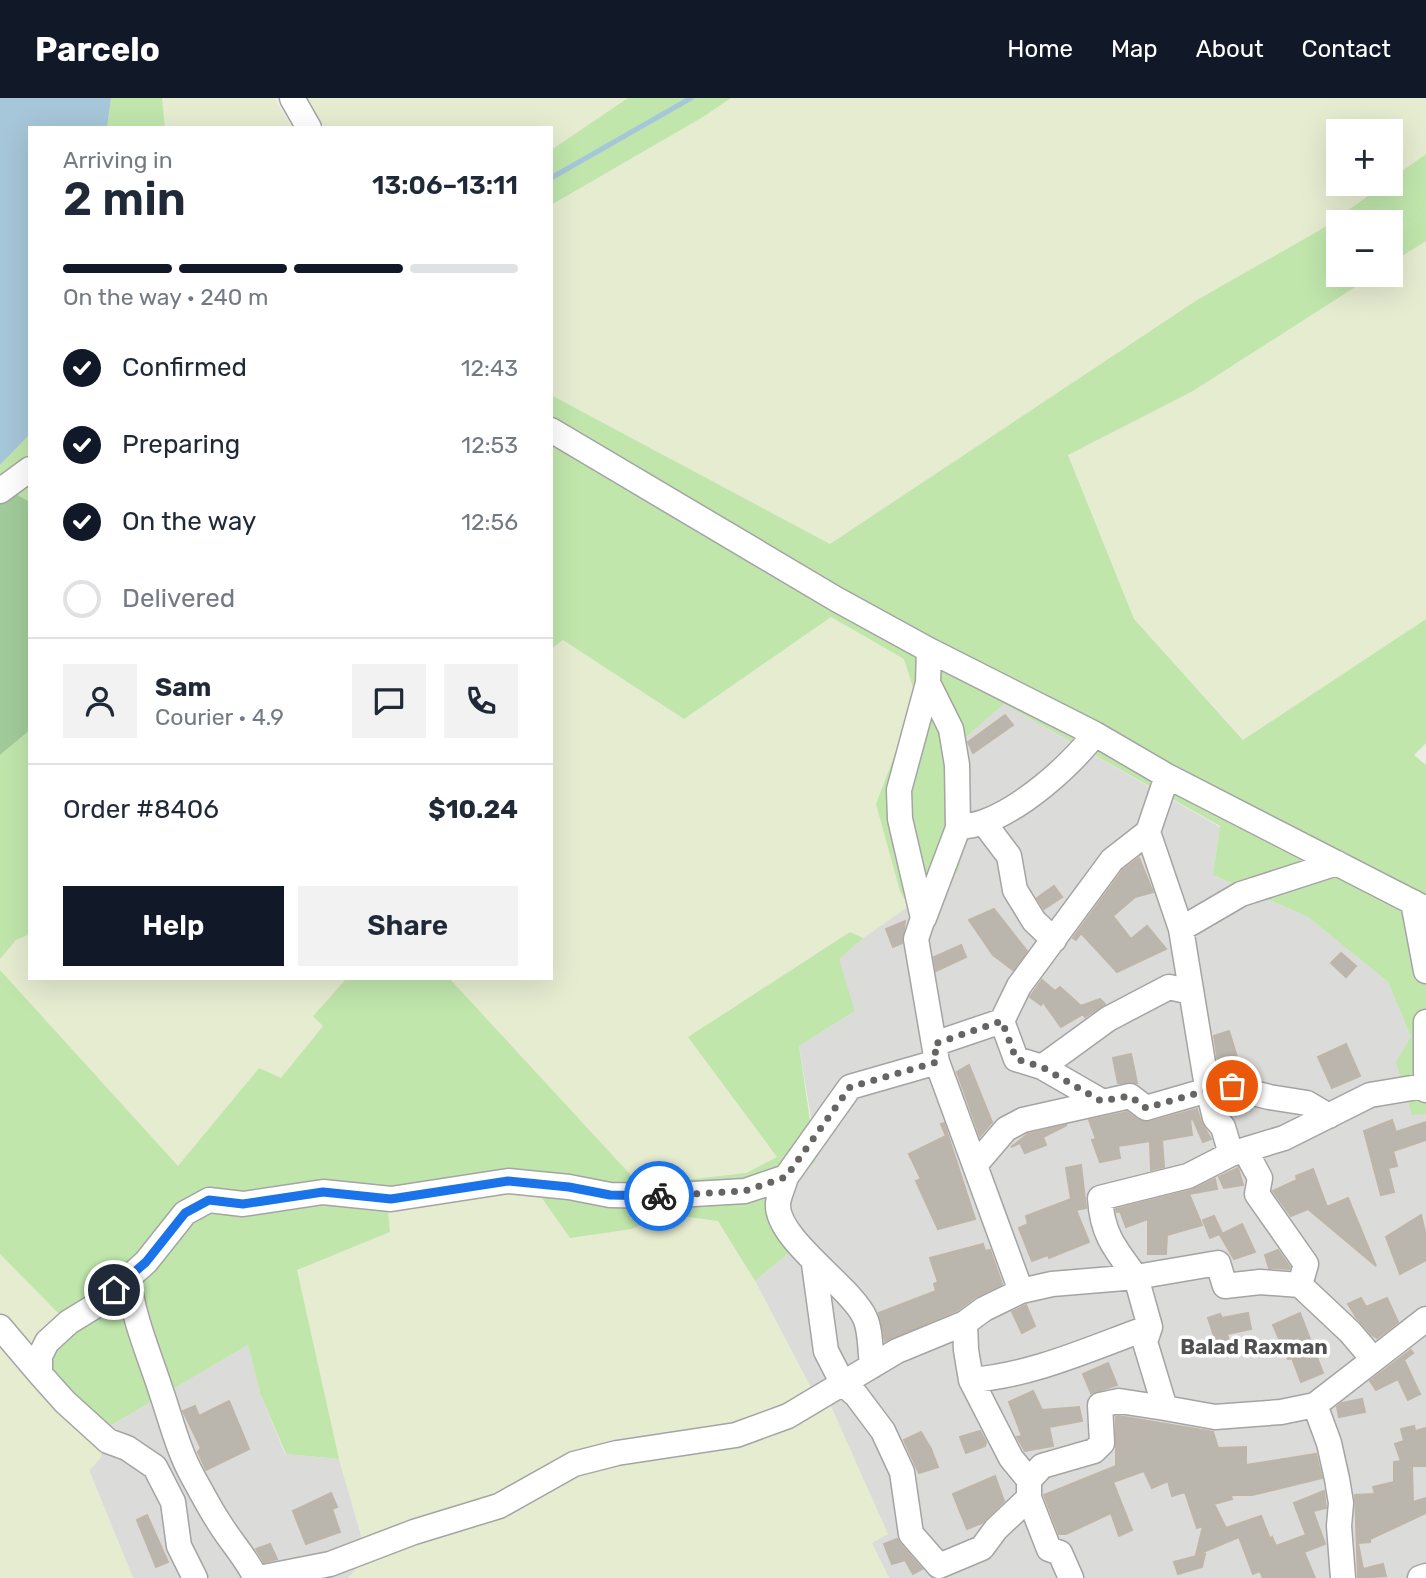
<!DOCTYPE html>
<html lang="en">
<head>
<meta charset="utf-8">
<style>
	body { margin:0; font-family:Rubik,sans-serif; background:#f2f2f3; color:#1f2937; height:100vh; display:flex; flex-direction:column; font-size:26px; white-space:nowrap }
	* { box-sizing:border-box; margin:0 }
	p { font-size:23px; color:#747a83 }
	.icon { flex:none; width:38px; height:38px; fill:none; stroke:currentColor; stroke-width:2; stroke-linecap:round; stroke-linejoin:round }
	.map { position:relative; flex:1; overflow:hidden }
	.panel { position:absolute; left:28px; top:28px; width:525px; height:854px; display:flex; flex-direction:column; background:#fff; border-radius:0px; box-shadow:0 7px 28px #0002 }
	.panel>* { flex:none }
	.fabs { position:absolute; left:1326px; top:21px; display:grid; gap:14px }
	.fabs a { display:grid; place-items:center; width:77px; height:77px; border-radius:0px; background:#fff; box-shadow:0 7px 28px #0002; font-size:35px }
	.pin { position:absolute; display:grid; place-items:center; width:60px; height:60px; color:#fff; margin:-30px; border:4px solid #fff; border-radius:50%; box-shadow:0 2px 7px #0007 }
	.courier { position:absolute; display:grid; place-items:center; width:70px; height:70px; margin:-35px; border:5px solid #1a73e8; border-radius:50%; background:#fff; color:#222; box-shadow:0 2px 9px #0007 }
	.head em { font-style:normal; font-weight:600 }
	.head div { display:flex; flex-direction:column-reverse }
	.head { display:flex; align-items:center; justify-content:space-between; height:119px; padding:0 35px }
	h1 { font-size:46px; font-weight:600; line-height:52px }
	.bar { display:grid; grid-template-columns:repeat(4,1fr); gap:10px 7px; align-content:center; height:84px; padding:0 35px }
	.bar i { height:9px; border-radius:5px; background:#e0e1e3 }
	.bar .active { background:#111827 }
	.bar p { grid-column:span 4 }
	.line { display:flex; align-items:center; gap:18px; padding:0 35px; border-top:2px solid #e0e1e3 }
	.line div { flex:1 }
	.round { display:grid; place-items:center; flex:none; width:74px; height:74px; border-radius:0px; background:#f2f2f3 }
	ol { padding:0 35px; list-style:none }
	li { display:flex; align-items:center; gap:21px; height:77px }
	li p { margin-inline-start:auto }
	li .icon { padding:7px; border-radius:50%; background:#111827; color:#fff; stroke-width:4 }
	li:last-child { color:#747a83 }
	li i { width:38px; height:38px; border:4px solid #e0e1e3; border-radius:50% }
	.button { display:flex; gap:14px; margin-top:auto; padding:14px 35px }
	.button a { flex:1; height:80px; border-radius:0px; background:#111827; color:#fff; font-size:28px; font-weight:600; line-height:80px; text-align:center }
	.button a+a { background:#f2f2f3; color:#1f2937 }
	header { display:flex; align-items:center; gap:42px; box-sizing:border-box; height:98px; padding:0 35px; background:#111827; color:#fff }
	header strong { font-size:33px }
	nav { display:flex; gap:38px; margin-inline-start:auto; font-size:24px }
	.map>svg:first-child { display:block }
	.residential { fill:#dbdbda }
	.farmland { fill:#e6ecd0 }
	.grass { fill:#c0e6ac }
	.forest { fill:#a2cb9b }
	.water { fill:#a6c6d9 }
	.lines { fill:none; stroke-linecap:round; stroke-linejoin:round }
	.stream { stroke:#a6c6d9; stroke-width:5 }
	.building { fill:#bab5ad; stroke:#bfb5a7; stroke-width:2 }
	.minor-casing { stroke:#a4a4a4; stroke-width:27 }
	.minor { stroke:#fff; stroke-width:24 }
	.done { stroke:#666563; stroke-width:7; stroke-dasharray:0 12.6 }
	.route { stroke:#1a73e8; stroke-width:9 }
	.labels { text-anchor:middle; stroke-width:7; stroke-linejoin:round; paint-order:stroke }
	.quarter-label { font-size:21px; font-weight:bold; fill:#505050; stroke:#fff }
</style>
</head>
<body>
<header>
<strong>Parcelo</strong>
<nav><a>Home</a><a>Map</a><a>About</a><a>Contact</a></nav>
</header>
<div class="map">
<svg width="1426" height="1480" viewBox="0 0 1426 1480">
	<rect width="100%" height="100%" fill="#eeece4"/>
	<!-- residential -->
	<path class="residential" d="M1004,606L1220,729L1213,777L1308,819L1388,884L1411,939L1412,1016H1426V1480H889L871,1445L887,1435L755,1183L790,1154L784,1107L812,1026L799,948L855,913L838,861L863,840L958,774L956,648Z
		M248,1247L260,1295L285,1356L339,1361L363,1444L359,1468L348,1480H133L89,1372L101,1359L103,1332Z"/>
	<!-- farmland -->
	<path class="farmland" d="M162,0H274L292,30H165Z
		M300,0H628L551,52V30H314Z
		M731,0H1426V56L1391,81V33H1339V86H1385L1320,132L1197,202L830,446L551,297V107L703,19Z
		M1426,143V521L1244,642L1134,521L1068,356L1193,293L1374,177H1391V165Z
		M831,519L904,561L913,590L900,643L909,808L863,840L850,834L688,939L778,1059L746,1075L640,1087L449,880H551V551L563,541L684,621Z
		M30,836V880H347L313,917L323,928L281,981L259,970L178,1069L0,872V861L16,842Z
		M533,1086L632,1131L666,1116L719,1123L755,1183L811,1291L831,1308L888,1436L872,1445L889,1480H348L359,1468L363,1444L339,1361L297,1172L390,1134L387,1113Z
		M0,1156L65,1221L103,1332L101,1359L89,1373L133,1480H0Z"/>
	<!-- grass -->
	<path class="grass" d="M111,0H162L165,30H107Z
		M628,0H731L703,19L551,107V52Z
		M1426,56V143L1391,165V124H1339V177H1374L1193,293L1068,357L1134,521L1243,642L1426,521V645L1414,657L1426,667V1016L1412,1017L1396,964L1411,939L1388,884L1308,819L1213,777L1220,728L1004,606L956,648L966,740L958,774L909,808L900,793L876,706L900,643L913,590L904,561L831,519L684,621L563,542L551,551V297L830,446L1197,202L1320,132L1385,86H1391V81Z
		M30,336V404L0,387V367Z
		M30,632V836L16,842L0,861V657Z
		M850,834L863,840L839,861L855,913L799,948L816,1063C778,1097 784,1106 790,1154L755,1183L718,1123L666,1116L632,1131L570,1140L532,1086L388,1113L390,1134L297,1172L339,1361L286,1356L260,1295L248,1247L103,1332L28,1256L64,1221L0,1156V872L178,1068L259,970L281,980L323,928L313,918L347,880H449L640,1087L746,1075L777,1059L688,939Z"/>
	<!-- forest -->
	<path class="forest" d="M0,387L30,404V632L0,657Z"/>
	<!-- water -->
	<path class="water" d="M0,0H111L107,30H30V336L0,367Z"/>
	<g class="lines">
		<!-- stream -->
		<path class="stream" d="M551,80L691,0"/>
	</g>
	<!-- building -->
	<path class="building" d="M1005,617L1013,627L973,655L968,644Z
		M1139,760L1153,794L1135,799L1113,818L1131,841L1147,828L1166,851L1117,874L1081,835L1076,842L1073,840L1123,772Z
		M1054,788L1062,799L1044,811L1037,800Z
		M994,811L1027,853L1013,872L993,857L969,822Z
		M905,823L902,845L893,849L886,831Z
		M961,847L966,859L936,873L934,859Z
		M1341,855L1356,868L1346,879L1331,865Z
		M1042,882L1055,893L1060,889L1081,908L1100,901L1105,906L1085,919L1083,916L1061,929L1043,904L1041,907L1030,899Z
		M1229,933L1241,972L1234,975L1219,971L1214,938Z
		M1346,946L1360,978L1332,990L1318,959Z
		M1131,956L1137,985H1118L1113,960Z
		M969,967L992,1024L980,1038L957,974Z
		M1197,1011L1201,1024L1211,1041L1203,1044L1193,1021L1190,1022L1192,1037L1162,1042L1164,1069L1151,1072L1150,1043L1118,1048L1120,1060L1100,1064L1092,1042L1096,1041L1089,1022L1127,1014L1138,1022L1150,1024Z
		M1392,1022L1396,1034L1426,1024V1042L1393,1053L1397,1068L1388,1070L1394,1094L1381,1097L1364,1033Z
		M944,1025L975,1121L938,1131L916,1083L921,1081L909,1056L946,1038L941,1026Z
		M1067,1027L1043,1039L1046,1047L1025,1055L1020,1045L1011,1049L1028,1036Z
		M1081,1067L1086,1110L1076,1112L1089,1144L1049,1160L1048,1157L1032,1163L1019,1130L1028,1126L1026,1118L1071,1101L1066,1070Z
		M1238,1070L1243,1087L1224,1090L1219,1079Z
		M1313,1071L1327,1109L1348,1100L1376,1168L1308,1111L1291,1118L1273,1093L1297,1082L1296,1078Z
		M1215,1081L1217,1091L1189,1096L1202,1127L1167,1137L1166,1156H1148V1121L1126,1129L1120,1113L1117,1114L1116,1111L1192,1092Z
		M1421,1117L1426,1138V1162L1400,1176L1386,1139Z
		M1214,1118L1222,1135L1210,1140L1203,1122Z
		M1242,1126L1255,1154L1234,1161L1220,1137Z
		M983,1146L985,1153L990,1152L1002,1186L977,1198L958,1212L885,1243L879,1215L936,1193L934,1186L938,1184L930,1160Z
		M1278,1152L1290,1169L1289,1171L1269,1170L1265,1157Z
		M1361,1200L1366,1209L1387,1200L1398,1224L1377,1240L1372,1237L1356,1219L1348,1206Z
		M1026,1207L1035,1228L1022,1235L1012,1214Z
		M1248,1215L1251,1231L1227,1236L1232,1252L1220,1256L1208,1220L1220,1216L1222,1220Z
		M1300,1215L1323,1275L1301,1284L1292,1260L1288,1261L1273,1227Z
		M1411,1252L1413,1255L1404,1262L1420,1296L1408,1302L1398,1281L1376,1292L1370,1283Z
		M1108,1265L1117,1287L1091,1295L1083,1276Z
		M1033,1293L1042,1312L1079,1309L1082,1323L1049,1329L1053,1348L1025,1353L1017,1339L1022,1338L1009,1304Z
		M1362,1301L1365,1314L1339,1319L1337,1309L1342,1305Z
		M229,1303L249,1351L206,1372L198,1354L201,1350L183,1313L195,1308L199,1318Z
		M1119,1318L1213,1334L1218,1350L1246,1349V1367L1316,1356L1322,1380L1252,1397H1231L1232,1401L1214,1406L1226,1430L1261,1418L1270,1441L1272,1439L1276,1448L1306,1437L1294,1405L1324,1393L1326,1410L1313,1413L1325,1446L1304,1454L1315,1480H1263L1260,1473L1253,1476L1239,1439L1196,1457L1203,1428L1197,1430L1185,1394L1172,1398L1168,1383L1152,1390L1144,1373L1113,1384L1132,1432L1119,1438L1111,1415L1066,1436H1059L1044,1397L1116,1368V1319Z
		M1414,1328L1415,1333L1426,1330V1368H1412L1413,1404L1426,1400V1415L1370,1441V1444L1358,1445L1363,1471L1383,1466L1386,1478L1358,1480L1355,1397L1375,1396L1373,1389L1394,1384V1364L1401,1363L1395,1346L1404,1343L1401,1331Z
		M980,1333L986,1344L985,1348L966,1355L960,1339Z
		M921,1334L931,1351L938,1369L919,1375L904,1342Z
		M995,1378L1004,1403L982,1425L967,1431L953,1396Z
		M331,1395L337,1409L332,1411L340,1434L306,1446L293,1413Z
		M147,1417L168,1464L156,1469L137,1422Z
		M897,1441L900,1446L922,1471L913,1476L905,1462L892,1466L884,1446Z
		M270,1446L277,1461L264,1464L256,1451Z
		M1205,1456L1202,1469L1178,1476L1174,1464Z"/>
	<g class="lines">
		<!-- minor casing -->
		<g class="minor-casing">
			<path id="minor" d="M292,0L309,30
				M551,332L836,501L929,552L1095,636L1167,678L1426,811
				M0,393L30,371
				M1167,678L1148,734L1181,831L1206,983L1215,1020L1223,1029L1231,1056
				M984,725L1009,758L1015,792L1034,823L1054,842
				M958,730C966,728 976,727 984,724C1024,709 1069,669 1095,636
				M1413,804L1426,873
				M924,820L958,730L957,667L951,631L928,585
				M1181,831L1241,796L1337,765
				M1002,923L1016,961L1042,969L1108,921L1169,889L1191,894
				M1426,924V992
				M934,946L1002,923L1019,888L1112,762L1148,734
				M937,964L1021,1193
				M1042,969L1101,1003
				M1206,983L1269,999L1307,1005L1329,1018
				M1245,1052L1260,1080L1257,1096L1306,1166L1300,1187
				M976,1066L1006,1031L1023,1022L1130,998L1146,1010L1208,992
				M786,1079C784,1087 779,1097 778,1105C775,1141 852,1189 865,1220C871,1233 870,1253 872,1268
				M814,1166L826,1253L843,1286L856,1297L883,1333L902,1374L911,1436L939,1468L982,1450L996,1431L1029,1400V1382L1011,1360L971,1282L966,1252L965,1225
				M128,1179C134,1223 148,1253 161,1293C171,1322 178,1352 193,1379C202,1395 210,1411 220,1426C232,1445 246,1460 256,1480
				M0,1229L40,1276
				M1373,1261L1350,1234L1300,1187L1260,1184L1225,1188L1218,1165L1136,1179C1115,1151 1102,1136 1100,1100L1188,1078L1231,1056L1284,1040L1370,997L1424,988
				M971,1282C1034,1277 1091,1250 1150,1229
				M1315,1307L1329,1345L1337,1381L1341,1405L1339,1428L1343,1480
				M1029,1382L1042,1368L1094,1353L1102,1345L1100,1307L1119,1303L1165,1310
				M1029,1400L1049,1451L1060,1455L1071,1480
				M195,1480L179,1448L173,1404L155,1369L127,1350L108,1343L65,1304L40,1276V1258L47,1244L69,1224L100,1205L146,1164L185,1115L209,1102L243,1106L323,1094L391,1101L508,1083L569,1089L610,1097L660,1098L745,1093L786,1079L850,989L937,964L916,841L923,820L900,721L899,692L928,585L929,552
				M259,1480L330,1466L414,1434L499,1408L574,1366L617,1355L736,1337L788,1318L897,1253L965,1225L984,1211L1021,1193L1052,1186L1136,1179L1150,1229L1145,1244L1165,1310L1215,1319L1281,1314L1315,1307L1426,1221
				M1420,1480L1426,1478"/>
		</g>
		<!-- minor -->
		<use href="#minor" class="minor"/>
	</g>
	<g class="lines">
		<!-- done -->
		<path class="done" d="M659,1098L745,1093L786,1079L850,989L937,964L934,946L1002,923L1016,961L1042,969L1101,1003L1130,998L1146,1010L1208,992L1206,983L1232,988"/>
		<!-- route -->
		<path class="route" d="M114,1192L146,1164L185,1115L209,1102L243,1106L323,1094L391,1101L508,1083L569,1089L610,1097L659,1098"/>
	</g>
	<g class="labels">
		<!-- quarter labels -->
		<g class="quarter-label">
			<text x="1254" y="1256">Balad Raxman</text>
		</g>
	</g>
</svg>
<div class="fabs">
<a>+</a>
<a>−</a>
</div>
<div class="pin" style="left:1232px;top:988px;background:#ea580c"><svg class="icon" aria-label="bag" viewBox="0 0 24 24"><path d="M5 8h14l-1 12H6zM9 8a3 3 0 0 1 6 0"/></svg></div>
<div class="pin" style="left:114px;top:1192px;background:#1f2937"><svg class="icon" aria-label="home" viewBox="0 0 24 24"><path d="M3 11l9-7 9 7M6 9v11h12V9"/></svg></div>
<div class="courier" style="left:659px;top:1098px"><svg class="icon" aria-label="bike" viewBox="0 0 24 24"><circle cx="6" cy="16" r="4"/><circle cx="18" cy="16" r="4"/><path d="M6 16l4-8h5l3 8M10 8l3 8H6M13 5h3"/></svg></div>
<section class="panel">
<div class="head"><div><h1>2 min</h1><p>Arriving in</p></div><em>13:06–13:11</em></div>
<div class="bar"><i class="active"></i><i class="active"></i><i class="active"></i><i></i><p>On the way · 240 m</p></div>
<ol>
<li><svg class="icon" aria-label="check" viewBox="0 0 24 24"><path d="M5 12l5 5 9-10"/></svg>Confirmed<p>12:43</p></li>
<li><svg class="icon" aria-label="check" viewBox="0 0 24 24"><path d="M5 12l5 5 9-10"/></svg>Preparing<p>12:53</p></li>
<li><svg class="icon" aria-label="check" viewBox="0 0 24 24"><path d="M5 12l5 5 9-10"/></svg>On the way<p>12:56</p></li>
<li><i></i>Delivered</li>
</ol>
<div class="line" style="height:126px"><a class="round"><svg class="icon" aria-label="person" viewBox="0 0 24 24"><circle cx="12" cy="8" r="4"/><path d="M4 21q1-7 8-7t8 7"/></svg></a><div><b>Sam</b><p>Courier · 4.9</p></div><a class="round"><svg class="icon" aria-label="chat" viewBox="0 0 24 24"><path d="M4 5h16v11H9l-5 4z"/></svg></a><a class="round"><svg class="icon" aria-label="phone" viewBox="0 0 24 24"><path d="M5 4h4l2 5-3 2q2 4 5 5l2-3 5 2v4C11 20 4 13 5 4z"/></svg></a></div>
<div class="line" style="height:91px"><div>Order #8406</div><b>$10.24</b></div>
<div class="button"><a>Help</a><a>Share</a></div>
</section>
</div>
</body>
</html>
